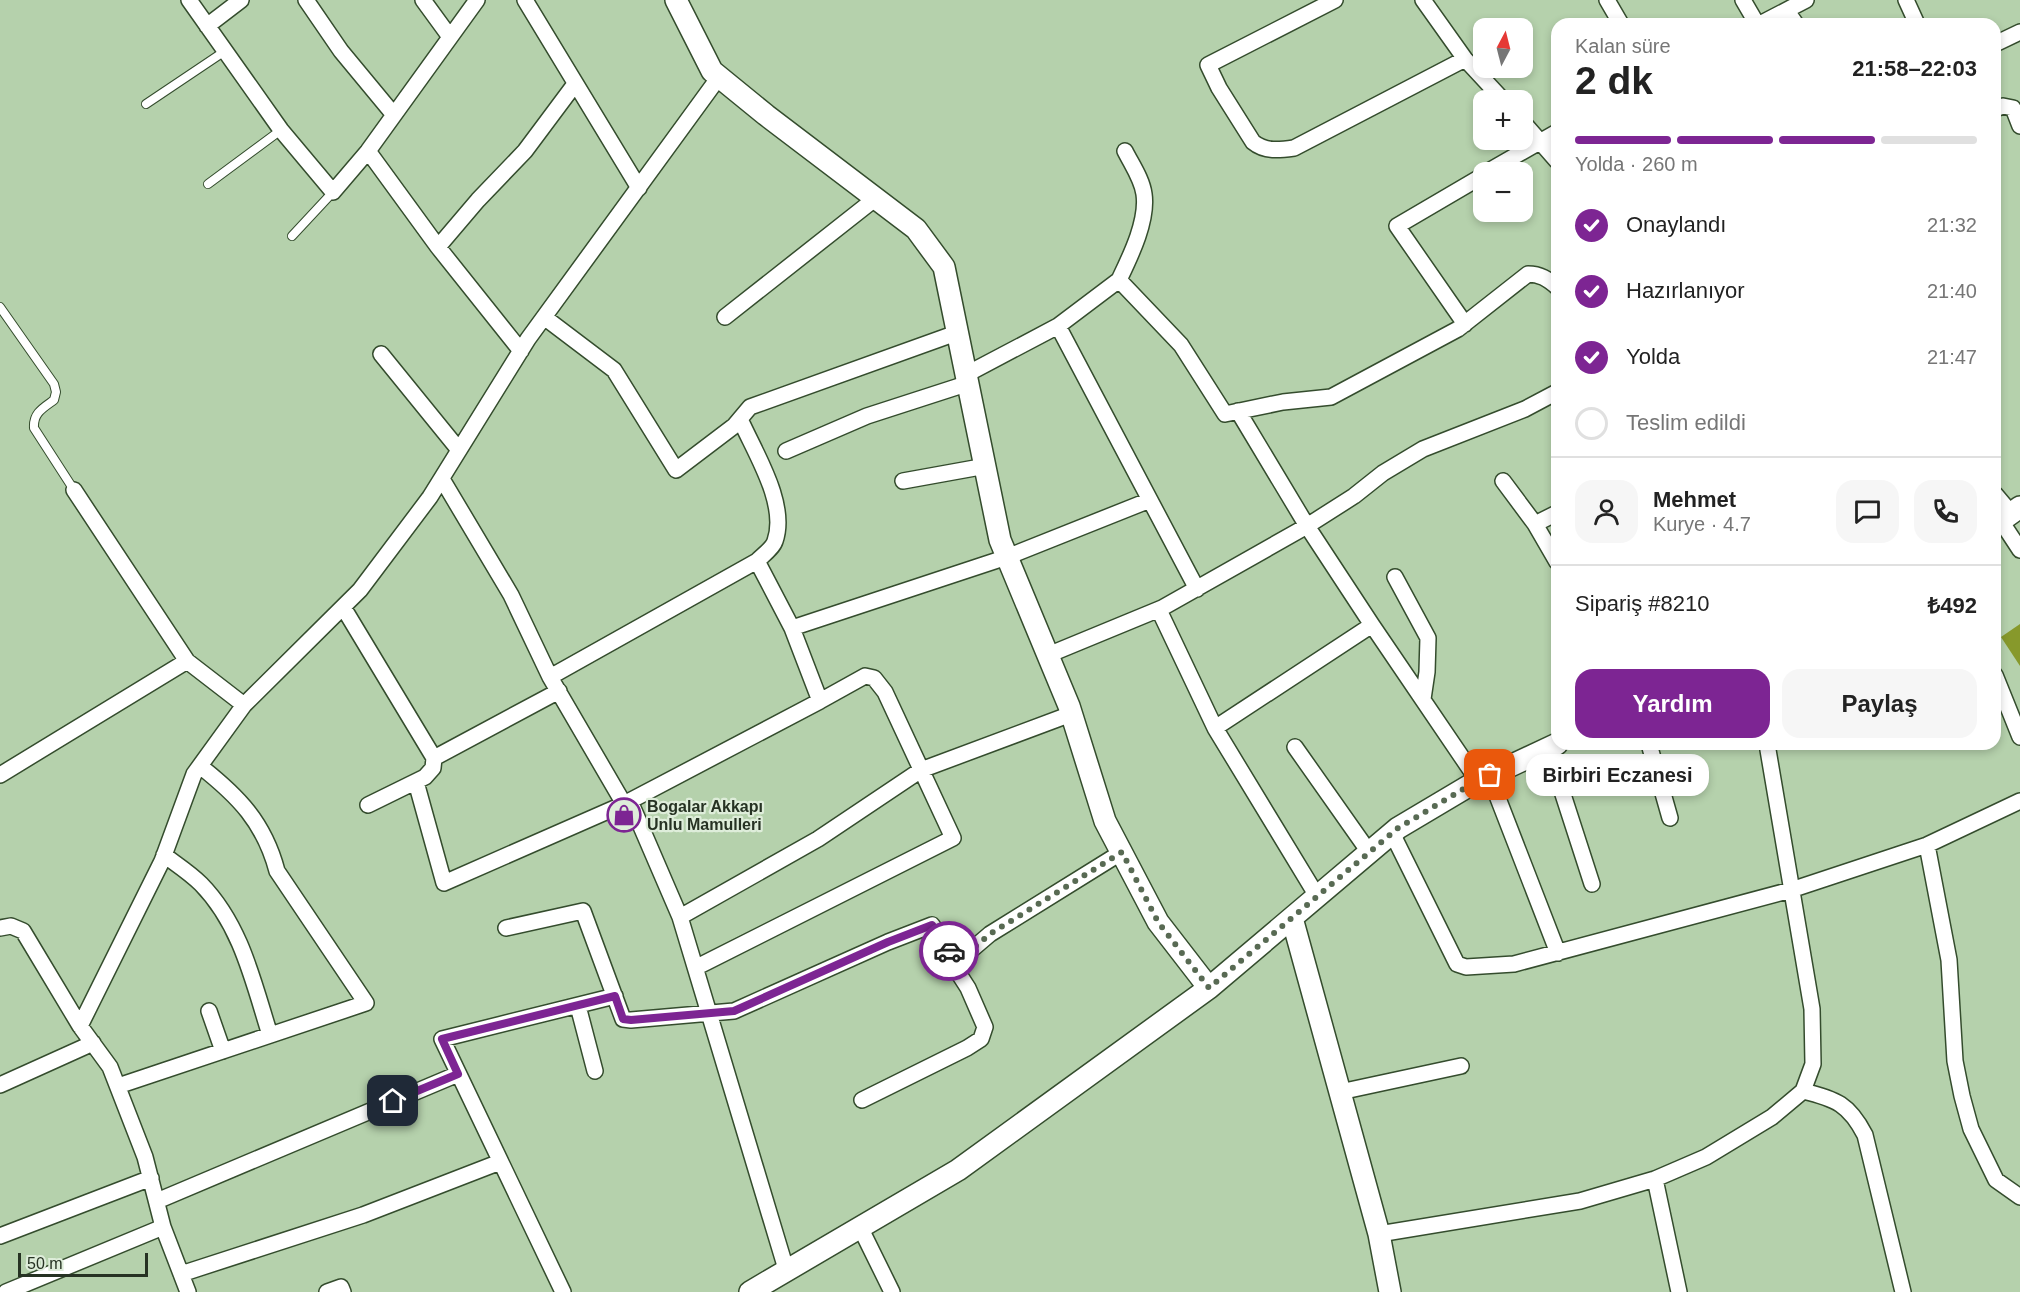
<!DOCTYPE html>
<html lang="tr">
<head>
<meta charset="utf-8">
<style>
	body { margin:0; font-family:Arial,sans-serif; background:#f6f6f6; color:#222; height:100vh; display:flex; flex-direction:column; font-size:22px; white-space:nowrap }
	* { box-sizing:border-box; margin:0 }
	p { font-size:20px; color:#767676 }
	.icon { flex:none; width:33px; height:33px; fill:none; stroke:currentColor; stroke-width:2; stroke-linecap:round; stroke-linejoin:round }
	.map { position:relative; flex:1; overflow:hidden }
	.side { position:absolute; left:1551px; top:18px; width:450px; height:732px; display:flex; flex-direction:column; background:#fff; border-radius:18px; box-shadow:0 3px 9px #0003 }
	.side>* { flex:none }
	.needle { width:39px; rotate:7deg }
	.buttons { position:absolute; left:1473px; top:18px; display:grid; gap:12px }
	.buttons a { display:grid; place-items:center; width:60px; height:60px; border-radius:12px; background:#fff; box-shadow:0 3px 9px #0003; font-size:30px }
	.scale { position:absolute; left:18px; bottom:15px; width:130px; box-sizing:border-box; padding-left:6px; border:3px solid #263223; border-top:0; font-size:16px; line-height:21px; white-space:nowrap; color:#263223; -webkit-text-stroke:4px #deedda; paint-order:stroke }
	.pin { position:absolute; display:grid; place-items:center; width:51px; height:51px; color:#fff; margin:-26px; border-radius:12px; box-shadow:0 3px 9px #0006 }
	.courier { position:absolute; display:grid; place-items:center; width:60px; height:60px; margin:-30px; border:4px solid #7d2593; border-radius:50%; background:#fff; color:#222; box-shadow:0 2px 8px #0007 }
	.bubble { position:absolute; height:42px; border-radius:18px; background:#fff; box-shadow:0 3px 9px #0003; font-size:20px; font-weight:700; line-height:42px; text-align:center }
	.headline em { font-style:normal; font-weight:700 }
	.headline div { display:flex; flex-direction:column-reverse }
	.headline { display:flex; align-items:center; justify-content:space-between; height:102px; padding:0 24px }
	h1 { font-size:39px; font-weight:700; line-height:45px }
	.bar { display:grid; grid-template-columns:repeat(4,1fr); gap:9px 6px; align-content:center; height:72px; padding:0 24px }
	.bar i { height:8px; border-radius:4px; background:#e0e0e0 }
	.bar .active { background:#7d2593 }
	.bar p { grid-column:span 4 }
	.line { display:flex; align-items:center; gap:15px; padding:0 24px; border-top:2px solid #e0e0e0 }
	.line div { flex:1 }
	.round { display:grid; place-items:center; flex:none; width:63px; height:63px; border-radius:18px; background:#f6f6f6 }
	ol { padding:0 24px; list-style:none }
	li { display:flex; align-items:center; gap:18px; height:66px }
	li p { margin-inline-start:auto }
	li .icon { padding:6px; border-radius:50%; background:#7d2593; color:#fff; stroke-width:4 }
	li:last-child { color:#767676 }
	li i { width:33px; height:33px; border:3px solid #e0e0e0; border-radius:50% }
	.action { display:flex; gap:12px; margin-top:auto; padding:12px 24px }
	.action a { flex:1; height:69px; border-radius:18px; background:#7d2593; color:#fff; font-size:24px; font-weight:700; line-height:69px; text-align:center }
	.action a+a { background:#f6f6f6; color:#222 }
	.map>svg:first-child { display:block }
	.building { fill:#87992b }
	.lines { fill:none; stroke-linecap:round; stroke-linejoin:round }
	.lane-casing { stroke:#344c2d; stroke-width:10 }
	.street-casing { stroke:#344c2d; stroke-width:18 }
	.secondary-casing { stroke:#344c2d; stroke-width:24 }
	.lane { stroke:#fff; stroke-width:8 }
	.street { stroke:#fff; stroke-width:15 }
	.secondary { stroke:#fff; stroke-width:21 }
	.done { stroke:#586a53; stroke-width:6; stroke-dasharray:0 10.8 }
	.route { stroke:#7d2593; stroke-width:8 }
	.labels { text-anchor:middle; stroke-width:4.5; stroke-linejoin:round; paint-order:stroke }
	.poi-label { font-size:16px; font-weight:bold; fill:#263223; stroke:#deedda; text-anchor:start }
</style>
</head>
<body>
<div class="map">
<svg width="2020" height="1292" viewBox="0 0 2020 1292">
	<rect width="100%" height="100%" fill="#b5d1ac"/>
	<!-- building -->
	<path class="building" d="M2020,624V666L2001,637Z"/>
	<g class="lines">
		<!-- lane casing -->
		<g class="lane-casing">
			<path id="lane" d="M146,104L225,51
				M208,184L281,130
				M292,236L333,192
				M0,307L54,384L56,392L54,400C43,408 33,413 34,428L74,490"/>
		</g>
		<!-- street casing -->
		<g class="street-casing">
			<path id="street" d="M189,0L281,130L333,192L368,151L477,0
				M306,0L341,51L394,115
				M423,0L450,37
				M525,0L639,188
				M1335,0L1208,65L1219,88L1253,142C1265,152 1280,150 1294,148L1465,59
				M1423,0L1465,59L1503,100
				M1607,0L1621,24
				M1743,0L1757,24
				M1906,0L1917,24
				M1787,11L1796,24
				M1760,24L1806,0
				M207,26L241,0
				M1995,44L2020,32
				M1995,109L2003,106L2013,108L2020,126
				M1522,121L1557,161
				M368,151L438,247L478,200L525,151L575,84
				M1125,151C1132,165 1142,179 1144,194C1148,221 1130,257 1119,280L1181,345L1225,414L1283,402L1331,397L1458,329L1528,274C1540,274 1548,279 1557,287
				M1487,172L1557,132
				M438,247L521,351
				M544,317L614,370L676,470L734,426L750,407L959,332
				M725,317L876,198
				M1465,324L1397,226L1484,175
				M1058,326L1197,589
				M381,354L459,450
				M967,374L1058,326L1119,280
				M1238,411L1307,526L1372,625L1478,781
				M740,419C755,453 788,504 775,541C773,548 763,555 757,561L792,628L1007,557L1150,500
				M786,451L867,416L969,383
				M442,479L511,595L550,677L624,804L820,701L792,628
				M903,481L986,466
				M1503,481L1535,524L1557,562
				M74,490L187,661L244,705
				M1995,494L2011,513
				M2001,521L2020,550
				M1535,524L1557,513
				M1395,577L1428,638L1427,672L1423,699
				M343,607L434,758L433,768L425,777L368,805
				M1159,610L1215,728L1372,625
				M1048,655L1162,608L1307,526L1354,496L1383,473L1423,449L1525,409L1557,392
				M1995,675L2020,737
				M550,677L757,561
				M1215,728L1317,896
				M1649,744L1670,818
				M1295,747L1369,852
				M1548,748L1592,884
				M434,758L559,691
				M0,775L187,661
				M1489,775L1558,953
				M416,782L444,883L624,804
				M630,801L680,917L786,1269
				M1392,833L1457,964L1466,967L1514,964L1791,890L1927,845L2020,801
				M1927,845L1949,960L1955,1061L1962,1096L1971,1129L1996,1180L2020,1197
				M164,855C176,864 190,873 201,884C241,925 253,981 270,1035
				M680,917L818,839L921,770L1071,714
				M0,928L11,926L23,931L80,1026L110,1067L145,1157L163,1227L188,1292
				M506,928L583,911L623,1019L631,1020L734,1011L888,942L932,925L959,965
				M697,967L953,838L885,692L874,678L865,676L820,701
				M578,1006L595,1071
				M209,1011L223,1051
				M80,1026L162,861L194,774L244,705L360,590L430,497L528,339L719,77
				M0,1085L93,1043
				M118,1086L366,1003L277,871C264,822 238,796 200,766
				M1803,1091C1836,1099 1849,1104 1865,1135L1903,1292
				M1340,1092L1461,1066
				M862,1100L967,1048L981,1039L985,1027L968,988L959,974V965L963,957L990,934L1122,852
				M1655,1179L1679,1292
				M157,1201L458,1074
				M860,1227L892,1292
				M1379,1234L1580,1201L1655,1179L1706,1157L1772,1117L1803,1091L1813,1064L1812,1009L1767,744
				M0,1236L151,1178
				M181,1274L363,1215L500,1162
				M6,1292L163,1227
				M327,1292L341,1287L343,1292
				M563,1292L442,1039L615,996"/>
		</g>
		<!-- secondary casing -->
		<g class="secondary-casing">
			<path id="secondary" d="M676,0L712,71L766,115L916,229L944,267L1000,540L1069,706L1105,821L1158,922L1209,988
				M1995,525L2020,507
				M1292,918L1379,1234L1390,1292
				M750,1292L958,1170L1209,988L1398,828L1472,784L1557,744"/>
		</g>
		<!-- lane -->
		<use href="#lane" class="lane"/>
		<!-- street -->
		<use href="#street" class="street"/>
		<!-- secondary -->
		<use href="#secondary" class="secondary"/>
	</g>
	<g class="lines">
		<!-- done -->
		<path class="done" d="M949,951L959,965L963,957L990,934L1122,852L1158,922L1209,988L1398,828L1472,784L1490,775"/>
		<!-- route -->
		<path class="route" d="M393,1101L458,1074L442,1039L615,996L623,1019L631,1020L734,1011L888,942L932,925L949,951"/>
	</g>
	<!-- icons -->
	<defs>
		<g id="shop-ring" transform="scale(1.725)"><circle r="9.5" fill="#deedda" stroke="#7d2593" stroke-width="1.5"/><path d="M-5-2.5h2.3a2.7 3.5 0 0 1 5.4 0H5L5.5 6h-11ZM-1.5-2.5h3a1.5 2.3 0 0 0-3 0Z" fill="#7d2593"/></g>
	</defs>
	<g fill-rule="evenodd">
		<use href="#shop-ring" x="624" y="815"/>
	</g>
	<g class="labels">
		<!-- poi labels -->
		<g class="poi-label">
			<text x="647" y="812">Bogalar Akkapı<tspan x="647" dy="18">Unlu Mamulleri</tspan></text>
		</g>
	</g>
</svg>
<div class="buttons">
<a><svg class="needle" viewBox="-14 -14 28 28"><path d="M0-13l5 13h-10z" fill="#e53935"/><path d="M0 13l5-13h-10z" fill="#767676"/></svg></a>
<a>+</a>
<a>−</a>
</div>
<div class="scale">50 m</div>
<div class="pin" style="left:1490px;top:775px;background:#ea580c"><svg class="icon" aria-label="bag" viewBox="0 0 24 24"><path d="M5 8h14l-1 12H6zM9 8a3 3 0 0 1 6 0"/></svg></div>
<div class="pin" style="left:393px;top:1101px;background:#1f2937"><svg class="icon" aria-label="home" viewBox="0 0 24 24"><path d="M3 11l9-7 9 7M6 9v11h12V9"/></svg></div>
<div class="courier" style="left:949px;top:951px"><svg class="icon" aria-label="car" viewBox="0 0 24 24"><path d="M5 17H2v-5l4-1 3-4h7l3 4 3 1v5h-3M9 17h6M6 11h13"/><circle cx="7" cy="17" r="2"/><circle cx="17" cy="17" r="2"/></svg></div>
<div class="bubble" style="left:1526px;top:754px;width:183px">Birbiri Eczanesi</div>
<section class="side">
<div class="headline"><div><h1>2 dk</h1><p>Kalan süre</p></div><em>21:58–22:03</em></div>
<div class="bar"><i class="active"></i><i class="active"></i><i class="active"></i><i></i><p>Yolda · 260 m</p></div>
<ol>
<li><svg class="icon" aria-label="check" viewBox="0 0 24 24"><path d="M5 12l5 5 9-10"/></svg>Onaylandı<p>21:32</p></li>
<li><svg class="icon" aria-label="check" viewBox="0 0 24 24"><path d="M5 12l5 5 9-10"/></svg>Hazırlanıyor<p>21:40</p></li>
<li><svg class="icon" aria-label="check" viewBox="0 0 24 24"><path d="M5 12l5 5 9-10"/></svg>Yolda<p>21:47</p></li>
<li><i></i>Teslim edildi</li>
</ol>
<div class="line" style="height:108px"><a class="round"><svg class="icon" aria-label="person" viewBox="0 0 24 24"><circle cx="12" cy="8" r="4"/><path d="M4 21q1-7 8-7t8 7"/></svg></a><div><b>Mehmet</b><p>Kurye · 4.7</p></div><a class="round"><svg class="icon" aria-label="chat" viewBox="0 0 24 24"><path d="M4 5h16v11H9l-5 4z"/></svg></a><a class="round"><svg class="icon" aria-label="phone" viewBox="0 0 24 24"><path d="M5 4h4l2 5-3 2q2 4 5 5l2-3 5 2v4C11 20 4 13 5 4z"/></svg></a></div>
<div class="line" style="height:78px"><div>Sipariş #8210</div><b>₺492</b></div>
<div class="action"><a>Yardım</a><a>Paylaş</a></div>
</section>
</div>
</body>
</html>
